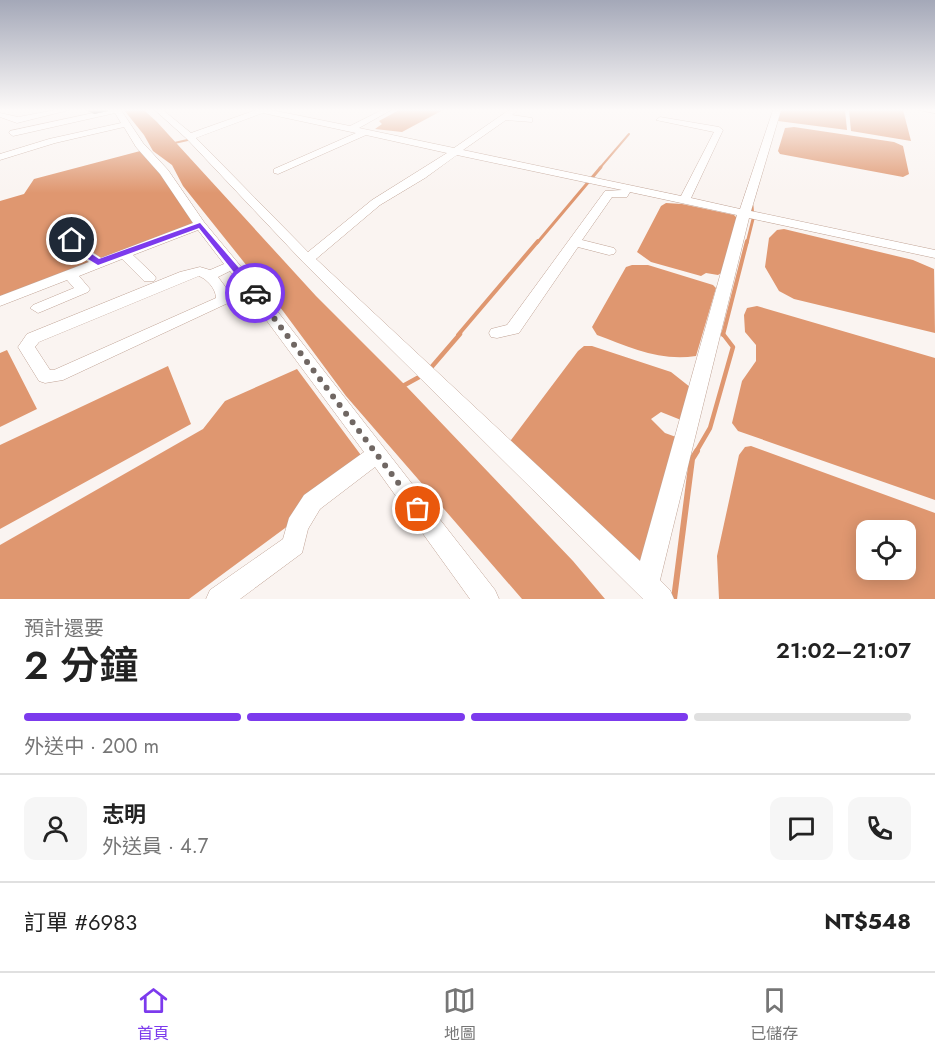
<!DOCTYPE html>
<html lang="zh-TW">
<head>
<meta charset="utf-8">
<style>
	body { margin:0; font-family:Jost,"Noto Sans TC",sans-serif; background:#f6f6f6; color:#222; height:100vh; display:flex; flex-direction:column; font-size:22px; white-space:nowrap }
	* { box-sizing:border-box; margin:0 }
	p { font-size:20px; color:#767676 }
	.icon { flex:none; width:33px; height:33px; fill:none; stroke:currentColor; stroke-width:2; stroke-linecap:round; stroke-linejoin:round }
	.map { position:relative; height:599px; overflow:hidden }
	.details { display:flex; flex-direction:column; background:#fff; flex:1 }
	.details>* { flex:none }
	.buttons { position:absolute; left:856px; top:520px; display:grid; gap:12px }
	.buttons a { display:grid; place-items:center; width:60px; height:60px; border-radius:12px; background:#fff; box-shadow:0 3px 15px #0003; font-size:30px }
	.pin { position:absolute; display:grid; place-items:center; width:51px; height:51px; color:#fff; margin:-26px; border:3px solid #fff; border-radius:50%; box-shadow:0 2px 6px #0007 }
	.courier { position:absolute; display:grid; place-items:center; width:60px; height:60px; margin:-30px; border:4px solid #7c3aed; border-radius:50%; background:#fff; color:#222; box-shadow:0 2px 8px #0007 }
	.summary em { font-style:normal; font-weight:600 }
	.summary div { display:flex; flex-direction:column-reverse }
	.summary { display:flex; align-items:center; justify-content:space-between; height:102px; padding:0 24px }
	h1 { font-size:39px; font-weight:600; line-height:45px }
	.bar { display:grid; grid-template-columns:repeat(4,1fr); gap:9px 6px; align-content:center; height:72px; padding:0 24px }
	.bar i { height:8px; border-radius:4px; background:#e0e0e0 }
	.bar .current { background:#7c3aed }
	.bar p { grid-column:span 4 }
	.line { display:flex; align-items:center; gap:15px; padding:0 24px; border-top:2px solid #e0e0e0 }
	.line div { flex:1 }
	.round { display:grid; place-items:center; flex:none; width:63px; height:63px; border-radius:12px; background:#f6f6f6 }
	.tabs { display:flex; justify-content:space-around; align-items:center; height:84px; border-top:2px solid #e0e0e0; background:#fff; font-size:16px; color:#767676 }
	.tabs a { display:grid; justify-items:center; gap:3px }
	.tabs .current { color:#7c3aed }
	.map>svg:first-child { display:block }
	.water { fill:#df9770; fill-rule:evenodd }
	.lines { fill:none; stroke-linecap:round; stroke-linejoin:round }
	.stream-far4 { stroke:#df9770; stroke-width:2 }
	.stream-far3 { stroke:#df9770; stroke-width:3 }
	.stream-far2 { stroke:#df9770; stroke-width:4 }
	.stream-far1 { stroke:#df9770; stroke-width:4.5 }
	.stream { stroke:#df9770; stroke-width:6 }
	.minor-casing { stroke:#c0a395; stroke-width:1 }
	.minor { fill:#fff; fill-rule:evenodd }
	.wall { fill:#725b4f }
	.shaded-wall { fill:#5c4a40 }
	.route { fill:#7c3aed }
	.done { stroke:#706763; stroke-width:6; stroke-dasharray:0 10.8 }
</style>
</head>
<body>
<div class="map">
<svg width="935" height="599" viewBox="0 0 935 599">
	<rect width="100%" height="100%" fill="#faf4f1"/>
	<!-- water -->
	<path class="water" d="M124,110H144L157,122L316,296L407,387L573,561L605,599H522L346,396L283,311L183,186L172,165L153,151L144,135Z
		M399,110H443L402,132L375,129L382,124L379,121Z
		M781,110H845L847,130L778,121Z
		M849,110H903L911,141L851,131Z
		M794,127L894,142L903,146L909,174L903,177L780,154L778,151L785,128Z
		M144,150L203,226L0,304V201L24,194L34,179Z
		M666,203L682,204L734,215L738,219L721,273L718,275L706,273L701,276L651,262L637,252L661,206Z
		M784,229L913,260L934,269L935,333L794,299L779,291L765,267L769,238L777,230Z
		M632,265H648L713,285L716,288L696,356C661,362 629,347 597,335L592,327L626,267Z
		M757,306L935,358V500L738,431L732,423L742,381L756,361V345L745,332L744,315L747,308Z
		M584,346H592L671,372L690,387L681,420L661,412L651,419L665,433L676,437L644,563L627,567L508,444L578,351Z
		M7,350L37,409L0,427V353Z
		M168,366L191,424L0,529V445Z
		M297,369L369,466L189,599H0V545L203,429L225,401Z
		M751,446L935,513V599H719L717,556L739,455L745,447ZM867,531H906V570H867Z"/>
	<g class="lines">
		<!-- stream-far4 -->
		<path class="stream-far4" d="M170,144L192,139
			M599,169L629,134"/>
		<!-- stream-far3 -->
		<path class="stream-far3" d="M537,243L601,167
			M747,243L753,219L752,206"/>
		<!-- stream-far2 -->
		<path class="stream-far2" d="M458,335L538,241
			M723,335L747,241"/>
		<!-- stream-far1 -->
		<path class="stream-far1" d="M429,370L460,334
			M401,387L421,376
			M696,452L710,428L733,347L723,334"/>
		<!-- stream -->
		<path class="stream" d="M674,599L692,459L697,451"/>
		<!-- minor casing -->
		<g class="minor-casing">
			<path id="minor" d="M55,110H69L17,123L0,117V113L18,117Z
				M107,110H121L143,143L168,170L204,222L267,298L495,590L499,599H470L375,467L320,509L308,529L302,553L240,599H206L210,590L283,539L289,518L304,495L364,452L230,271L218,277L230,293L228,303L63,380L45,383L39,381L18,347L27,334L180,272L200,267L210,270L224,264L198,230L133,255L154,275L156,278L154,281H144L122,259L79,276L90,289L88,292L43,311L38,313L30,308L33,305L74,288L67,280L0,306V296L89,262L76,254L58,229L60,226H68L86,248L101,258L193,223L160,174L136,147L124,127L55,143L0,160V154L49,139L121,123L115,113L13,136L9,133L10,131ZM199,276C207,279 216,289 216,298L54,370H50L35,347L39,342Z
				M155,110H163L191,133L256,110H271L350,126L382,110H391L359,128L454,148L509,110H518L512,115L532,118V122L506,120L463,150L681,196L714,132L656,120L660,117L719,127L723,130L691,198L740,209L773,110H781L751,211L935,250V258L749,218L660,580L670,590L674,599H643L303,262L187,139ZM263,113L356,133L274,169V173L278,174L366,135L447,153L372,200L308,252L196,138ZM457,155L622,190L605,191L507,325L491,329L489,333L491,337L497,338L519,333L578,247L609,255L614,254L616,251L614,248L582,240L612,197H627L630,192L737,215L640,561L316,259L380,205L425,178Z
				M919,110H935V113Z"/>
		</g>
		<!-- minor -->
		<use href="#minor" class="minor"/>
	</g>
	<!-- wall -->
	<path class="wall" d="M86,110H108V111L94,114Z"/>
	<!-- shaded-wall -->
	<path class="shaded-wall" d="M93,110H108V111L94,114Z"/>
	<!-- sky -->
	<linearGradient id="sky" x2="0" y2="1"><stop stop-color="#a4a8b8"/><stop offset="0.57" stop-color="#fdfaf9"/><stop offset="1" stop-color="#fdfaf9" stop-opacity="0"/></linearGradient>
	<rect width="935" height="193" fill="url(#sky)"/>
	<!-- route -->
	<path class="route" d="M200,223L258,290V295H252L199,228L98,265L78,253L68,240L75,238L84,249L99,259Z"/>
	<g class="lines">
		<!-- done -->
		<path class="done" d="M255,293L418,509"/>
	</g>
</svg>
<div class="buttons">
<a><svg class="icon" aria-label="locate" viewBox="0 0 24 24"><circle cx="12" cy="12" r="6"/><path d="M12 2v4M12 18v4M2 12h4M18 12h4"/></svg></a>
</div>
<div class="pin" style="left:418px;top:509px;background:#ea580c"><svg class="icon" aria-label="bag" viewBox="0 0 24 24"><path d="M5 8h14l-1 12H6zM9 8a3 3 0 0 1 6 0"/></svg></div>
<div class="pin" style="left:72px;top:240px;background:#1f2937"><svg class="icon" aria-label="home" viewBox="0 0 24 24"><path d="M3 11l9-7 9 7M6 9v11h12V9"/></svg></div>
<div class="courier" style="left:255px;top:293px"><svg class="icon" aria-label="car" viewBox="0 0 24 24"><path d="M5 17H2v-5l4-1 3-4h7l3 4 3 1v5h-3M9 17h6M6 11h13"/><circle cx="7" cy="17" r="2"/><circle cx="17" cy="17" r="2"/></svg></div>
</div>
<section class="details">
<div class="summary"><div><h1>2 分鐘</h1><p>預計還要</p></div><em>21:02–21:07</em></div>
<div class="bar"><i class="current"></i><i class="current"></i><i class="current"></i><i></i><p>外送中 · 200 m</p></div>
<div class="line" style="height:108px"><a class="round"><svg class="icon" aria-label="person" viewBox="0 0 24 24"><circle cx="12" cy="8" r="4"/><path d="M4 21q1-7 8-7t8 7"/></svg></a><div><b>志明</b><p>外送員 · 4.7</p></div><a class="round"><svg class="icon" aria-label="chat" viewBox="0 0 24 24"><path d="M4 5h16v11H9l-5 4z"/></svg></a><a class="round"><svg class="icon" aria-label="phone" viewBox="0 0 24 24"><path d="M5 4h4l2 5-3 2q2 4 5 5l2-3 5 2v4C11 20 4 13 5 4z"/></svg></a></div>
<div class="line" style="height:78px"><div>訂單 #6983</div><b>NT$548</b></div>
</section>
<nav class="tabs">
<a class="current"><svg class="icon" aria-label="home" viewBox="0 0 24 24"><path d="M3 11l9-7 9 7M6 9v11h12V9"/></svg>首頁</a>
<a><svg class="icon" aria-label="map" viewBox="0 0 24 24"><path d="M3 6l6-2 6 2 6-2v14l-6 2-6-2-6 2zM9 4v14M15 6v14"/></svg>地圖</a>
<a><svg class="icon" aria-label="saved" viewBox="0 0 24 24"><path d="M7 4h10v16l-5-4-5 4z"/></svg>已儲存</a>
</nav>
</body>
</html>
